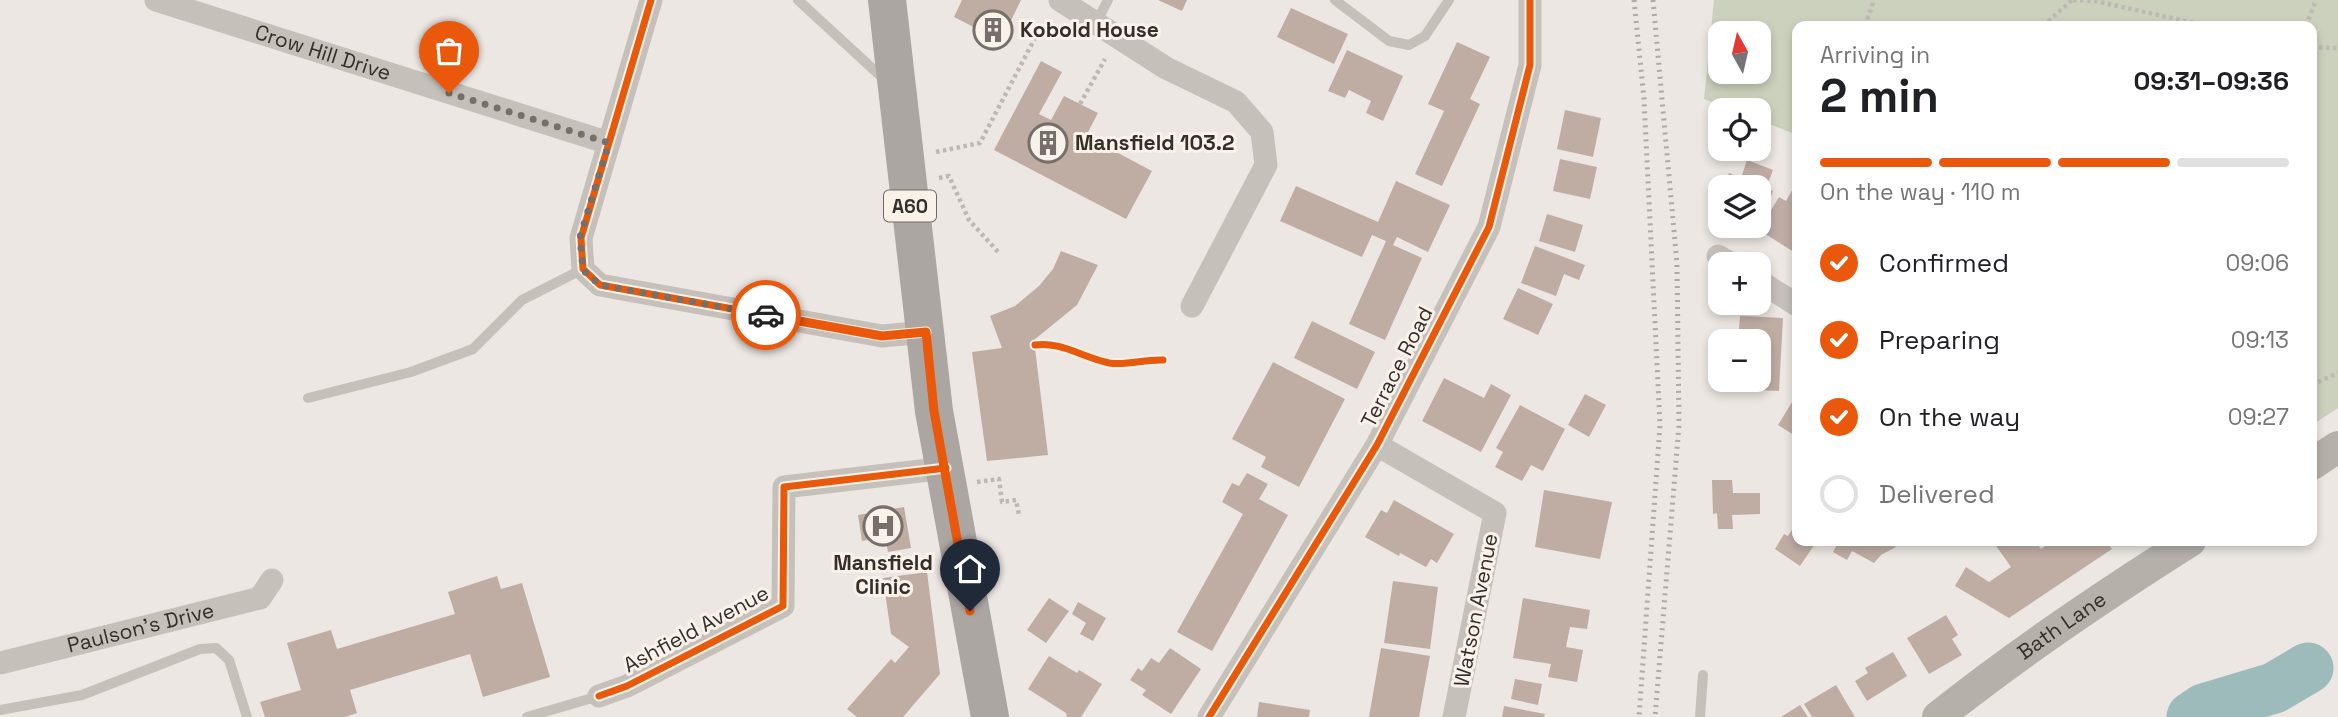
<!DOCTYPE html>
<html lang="en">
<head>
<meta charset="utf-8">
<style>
	body { margin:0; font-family:"Space Grotesk",sans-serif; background:#f6f6f6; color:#202124; height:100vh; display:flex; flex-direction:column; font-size:26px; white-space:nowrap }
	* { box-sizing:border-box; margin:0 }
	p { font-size:23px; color:#757577 }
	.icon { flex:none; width:38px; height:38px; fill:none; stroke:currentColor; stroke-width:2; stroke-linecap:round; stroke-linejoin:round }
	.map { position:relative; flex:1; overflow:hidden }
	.side { position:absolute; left:1792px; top:21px; width:525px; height:525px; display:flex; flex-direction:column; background:#fff; border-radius:14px; box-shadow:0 4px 10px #0003 }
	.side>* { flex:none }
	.needle { width:46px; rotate:352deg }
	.controls { position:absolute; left:1708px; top:21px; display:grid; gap:14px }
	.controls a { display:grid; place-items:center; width:63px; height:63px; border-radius:14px; background:#fff; box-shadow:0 4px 10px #0003; font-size:35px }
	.pin { position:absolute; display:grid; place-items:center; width:60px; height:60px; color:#fff; margin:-72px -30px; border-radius:50% 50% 50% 0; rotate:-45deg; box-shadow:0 0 7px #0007 }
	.pin .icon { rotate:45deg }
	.courier { position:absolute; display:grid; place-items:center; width:70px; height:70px; margin:-35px; border:5px solid #ea580c; border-radius:50%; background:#fff; color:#222; box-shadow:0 2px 9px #0007 }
	.headline em { font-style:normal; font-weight:700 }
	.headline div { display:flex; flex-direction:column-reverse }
	.headline { display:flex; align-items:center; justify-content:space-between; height:119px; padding:0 28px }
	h1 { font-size:46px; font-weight:700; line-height:52px }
	.bar { display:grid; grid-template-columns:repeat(4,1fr); gap:10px 7px; align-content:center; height:84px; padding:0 28px }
	.bar i { height:9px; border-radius:5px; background:#e0e0e0 }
	.bar .current { background:#ea580c }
	.bar p { grid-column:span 4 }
	ol { padding:0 28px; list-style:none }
	li { display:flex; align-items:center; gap:21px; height:77px }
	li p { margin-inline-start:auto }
	li .icon { padding:7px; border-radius:50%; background:#ea580c; color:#fff; stroke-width:4 }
	li:last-child { color:#757577 }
	li i { width:38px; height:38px; border:4px solid #e0e0e0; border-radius:50% }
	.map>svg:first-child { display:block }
	.green { fill:#ccd1bd; fill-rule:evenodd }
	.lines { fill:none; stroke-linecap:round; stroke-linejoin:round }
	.river { stroke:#9ebbbc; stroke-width:51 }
	.building { fill:#bfada4 }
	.path { stroke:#beb8b3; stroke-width:4.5; stroke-dasharray:3.5 3.5; stroke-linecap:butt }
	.lane { stroke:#c5c0ba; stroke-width:10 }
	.street { stroke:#c5c0ba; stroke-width:23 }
	.secondary { stroke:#b6b0ab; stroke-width:32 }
	.highway { stroke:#aba6a1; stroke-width:38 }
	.rail { stroke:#ada9a5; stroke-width:5; stroke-dasharray:2 5; stroke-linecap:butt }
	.cycleway-casing { stroke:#f9f2e9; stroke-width:11 }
	.cycleway { stroke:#e8590c; stroke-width:7 }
	.done { stroke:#766f6a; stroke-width:7; stroke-dasharray:0 12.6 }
	.route { stroke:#ea580c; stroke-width:9 }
	.labels { text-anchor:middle; stroke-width:6; stroke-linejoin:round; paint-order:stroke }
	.shield { fill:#f9f2e9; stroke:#706963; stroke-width:2 }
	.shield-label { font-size:19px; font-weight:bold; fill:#362e29 }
	.poi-label { font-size:21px; font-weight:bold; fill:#362e29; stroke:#f9f2e9; text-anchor:start }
	.street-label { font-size:21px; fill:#362e29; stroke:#f9f2e9 }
</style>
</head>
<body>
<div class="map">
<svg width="2338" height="717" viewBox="0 0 2338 717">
	<rect width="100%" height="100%" fill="#ece7e2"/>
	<!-- green -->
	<path class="green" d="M1714,0H2338V408L2312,425V26H1797V135L1759,120V110H1733L1704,99ZM1720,33H1759V72H1720Z"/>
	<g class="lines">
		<!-- river -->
		<path class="river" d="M2192,717L2204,709L2274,688L2308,668"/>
	</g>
	<!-- building -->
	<path class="building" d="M962,0H1021L1001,41L954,17Z
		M1158,0H1187L1182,11Z
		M1291,8L1348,34L1334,64L1277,37Z
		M1457,42L1490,57L1470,99L1480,104L1442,186L1415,174L1444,111L1428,104Z
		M1347,50L1403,76L1383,121L1366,113L1371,101L1349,90L1345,98L1328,91Z
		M1041,61L1062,72L1039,114L1051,120L1064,96L1098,113L1086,136L1152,171L1126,219L994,150Z
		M1565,110L1601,118L1593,157L1557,149Z
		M1560,159L1597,167L1590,199L1553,191Z
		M1747,160L1773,170L1766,188L1773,191L1759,226V187H1723L1729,173L1741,178Z
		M1396,181L1450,205L1428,252L1397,237L1393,245L1422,258L1385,340L1349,324L1386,241L1372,235L1362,257L1280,221L1296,186L1378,222Z
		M1795,185L1797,186V254L1759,230L1779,197L1786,201Z
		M1547,214L1583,225L1575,252L1539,241Z
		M1535,246L1585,265L1579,280L1564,274L1556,296L1521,283Z
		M1061,251L1098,265L1077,305L1034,340L1048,455L987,461L972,352L1002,348L990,316L1015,306L1039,286L1053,269Z
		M1518,288L1553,304L1538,335L1503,319Z
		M1740,316L1783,318L1779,391L1736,389V380H1759V341H1738Z
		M1312,321L1375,352L1357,389L1294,358Z
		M1273,362L1345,399L1299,487L1261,467L1266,457L1232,439Z
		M1444,378L1484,398L1491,384L1511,395L1481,452L1422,421Z
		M1585,394L1606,405L1589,437L1568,425Z
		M1797,394V429L1794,435L1778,425Z
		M1520,405L1565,429L1543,471L1531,465L1522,481L1495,467L1503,452L1496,448Z
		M1247,473L1268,484L1259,499L1288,515L1212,651L1177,632L1243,514L1222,502L1232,483L1239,486Z
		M1712,480H1732L1733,493H1760V514L1732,515L1733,529H1718L1717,513L1713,514Z
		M1544,490L1612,502L1600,559L1535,547Z
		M1394,500L1454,534L1437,563L1431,559L1426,567L1400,553L1399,556L1365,537L1381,510L1387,513Z
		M904,507L911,548L888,552L885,537L862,541L858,515Z
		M1797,522V541H1817L1800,566L1775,549L1784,534L1788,536Z
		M1839,541H1886L1896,547L1881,555L1874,563L1852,551L1847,560L1833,552Z
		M1997,541H2035L2041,549L2052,541H2106L2112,549L2009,618L1955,586L1966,567L1989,582L2011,567L1994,543Z
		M927,572L940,674L903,717H857L847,709L891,659L895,663L909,647L891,634L883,578Z
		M497,576L501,589L522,583L550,677L483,697L470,654L350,690L357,713L345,717H265L260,702L301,690L287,643L331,630L337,649L455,614L448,592Z
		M1393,581L1438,587L1430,649L1384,643Z
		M1049,598L1069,611L1046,643L1027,630Z
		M1523,598L1590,610L1587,629L1570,627L1566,647L1583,650L1577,682L1548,677L1551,664L1513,658Z
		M1078,602L1106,618L1093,641L1080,634L1086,623L1072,614Z
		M1946,615L1958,635L1952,639L1962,655L1929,674L1907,638Z
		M1170,648L1201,669L1171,714L1142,695L1146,690L1130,680L1138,668L1142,671L1151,658L1159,663Z
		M1381,648L1430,656L1419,717H1369Z
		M1893,652L1907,676L1867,701L1855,681L1868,673L1865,668Z
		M1049,656L1077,673L1079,670L1102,684L1081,717H1067L1066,713L1028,689Z
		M1515,679L1542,684L1538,705L1511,699Z
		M1836,685L1855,717H1812L1804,704Z
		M1259,702L1310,710L1309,717H1257Z
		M1800,705L1808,717H1781Z
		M1504,706L1545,714L1544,717H1502Z"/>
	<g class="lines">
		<!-- path -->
		<path class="path" d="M2073,0L2095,1L2208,26
			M1865,26L1874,0
			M2043,26L2072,0
			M2306,26L2316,0
			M2312,47L2338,48
			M1080,104L1105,59
			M936,152L980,143L1035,38
			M939,178L949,176L969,220L1000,254
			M2312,385L2338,373
			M977,482L999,479L1002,502L1016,500L1019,515"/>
		<!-- lane -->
		<path class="lane" d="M798,0L886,81
			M1335,0L1389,41L1409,45L1425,36L1449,0
			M1096,23L1108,0
			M308,398L411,372L473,349L522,300L583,269
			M0,710L82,695L200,649L216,648L229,660L247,717
			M527,717L599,696
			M1700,717L1703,675"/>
		<!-- street -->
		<g class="street">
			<path id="s1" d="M156,0L609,143"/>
			<path d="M651,0L581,238L583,269L600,285L882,336L926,332"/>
			<path d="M1060,0L1166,68L1236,102L1262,132L1266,165L1192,306"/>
			<path d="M1718,256L1732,264"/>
			<path d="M1759,281L1797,305"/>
			<path d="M1377,445L1495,513L1454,717"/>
			<path id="s2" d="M0,663L260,598L272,580"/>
			<path d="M599,696L627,686L783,606L784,487L946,468"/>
			<path d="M1209,717L1377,445L1489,227L1530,65V0"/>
		</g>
		<!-- secondary -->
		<g class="secondary">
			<path d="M2312,464L2338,447"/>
			<path id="s3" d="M1938,717C2018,653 2103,596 2190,541"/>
		</g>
		<!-- highway -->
		<path class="highway" d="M887,0L934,411L990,717"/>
		<!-- rail -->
		<path class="rail" d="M1634,0L1644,99L1660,425L1639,717
			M1653,0L1677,264L1679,425L1655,717"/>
		<!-- cycleway casing -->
		<g class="cycleway-casing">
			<path id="cycleway" d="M651,0L581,238L583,269L600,285L882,336L926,332
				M1035,345C1060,341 1084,358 1109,363C1127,366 1145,359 1163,360
				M599,696L627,686L783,606L784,487L946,468
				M1209,717L1377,445L1489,227L1530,65V0"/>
		</g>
		<!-- cycleway -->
		<use href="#cycleway" class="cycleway"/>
	</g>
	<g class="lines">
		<!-- done -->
		<path class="done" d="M449,93L609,143L580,237L583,270L600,285L766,315"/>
		<!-- route -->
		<path class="route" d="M766,315L882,336L926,332L934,411L970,611"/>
	</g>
	<!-- icons -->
	<defs>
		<g id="building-ring" transform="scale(2.0125)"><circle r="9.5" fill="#f9f2e9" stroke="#766f6a" stroke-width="1.5"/><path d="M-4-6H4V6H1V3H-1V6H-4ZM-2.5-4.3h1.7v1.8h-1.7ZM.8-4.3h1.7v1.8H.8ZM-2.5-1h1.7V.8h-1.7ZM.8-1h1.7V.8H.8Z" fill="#766f6a"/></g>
		<g id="hospital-ring" transform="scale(2.0125)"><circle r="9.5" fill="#f9f2e9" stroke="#766f6a" stroke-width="1.5"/><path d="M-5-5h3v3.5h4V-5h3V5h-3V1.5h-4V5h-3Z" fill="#766f6a"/></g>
	</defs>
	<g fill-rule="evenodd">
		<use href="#building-ring" x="993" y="30"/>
		<use href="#building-ring" x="1048" y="143"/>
		<use href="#hospital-ring" x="883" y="526"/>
	</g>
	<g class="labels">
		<!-- shield labels -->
		<rect class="shield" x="884" y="190.5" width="52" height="31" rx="5"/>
		<g class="shield-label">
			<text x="910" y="213">A60</text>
		</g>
		<!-- poi labels -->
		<g class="poi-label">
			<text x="1020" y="37">Kobold House</text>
			<text x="1075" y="150">Mansfield 103.2</text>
			<text x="883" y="570" text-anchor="middle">Mansfield<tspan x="883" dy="24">Clinic</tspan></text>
		</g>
		<!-- street labels -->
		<g class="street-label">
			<text dy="7" stroke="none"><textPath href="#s1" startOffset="175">Crow Hill Drive</textPath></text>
			<text transform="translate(1397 367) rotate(-63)" y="7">Terrace Road</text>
			<text transform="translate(1476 610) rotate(-79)" y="7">Watson Avenue</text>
			<text dy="7" stroke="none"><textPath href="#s3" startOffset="154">Bath Lane</textPath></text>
			<text dy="7" stroke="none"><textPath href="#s2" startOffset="145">Paulson's Drive</textPath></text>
			<text transform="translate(696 629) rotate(-28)" y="7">Ashfield Avenue</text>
		</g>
	</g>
</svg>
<div class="controls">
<a><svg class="needle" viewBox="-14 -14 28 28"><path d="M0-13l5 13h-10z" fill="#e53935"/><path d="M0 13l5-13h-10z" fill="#757577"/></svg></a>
<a><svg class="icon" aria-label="locate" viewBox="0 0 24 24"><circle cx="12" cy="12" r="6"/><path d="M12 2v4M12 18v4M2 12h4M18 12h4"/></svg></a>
<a><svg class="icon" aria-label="layers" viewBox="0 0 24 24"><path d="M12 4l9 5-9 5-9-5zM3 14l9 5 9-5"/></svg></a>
<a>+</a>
<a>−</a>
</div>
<div class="pin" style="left:449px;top:93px;background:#ea580c"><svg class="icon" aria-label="bag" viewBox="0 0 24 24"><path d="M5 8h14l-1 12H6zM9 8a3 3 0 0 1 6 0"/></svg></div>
<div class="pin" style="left:970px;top:611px;background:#1f2937"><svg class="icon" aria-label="home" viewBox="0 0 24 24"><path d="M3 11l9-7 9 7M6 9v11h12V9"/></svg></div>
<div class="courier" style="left:766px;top:315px"><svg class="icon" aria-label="car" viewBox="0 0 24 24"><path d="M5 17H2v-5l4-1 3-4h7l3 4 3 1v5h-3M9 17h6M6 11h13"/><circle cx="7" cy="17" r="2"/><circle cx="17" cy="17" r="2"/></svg></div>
<section class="side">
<div class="headline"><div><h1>2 min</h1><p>Arriving in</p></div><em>09:31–09:36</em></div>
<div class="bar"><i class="current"></i><i class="current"></i><i class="current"></i><i></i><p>On the way · 110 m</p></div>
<ol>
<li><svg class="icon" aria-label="check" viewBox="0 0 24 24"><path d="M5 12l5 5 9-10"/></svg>Confirmed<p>09:06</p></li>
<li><svg class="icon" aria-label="check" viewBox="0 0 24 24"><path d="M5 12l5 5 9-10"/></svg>Preparing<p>09:13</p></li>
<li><svg class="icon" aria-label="check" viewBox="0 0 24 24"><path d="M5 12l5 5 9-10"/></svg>On the way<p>09:27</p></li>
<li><i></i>Delivered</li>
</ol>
</section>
</div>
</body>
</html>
